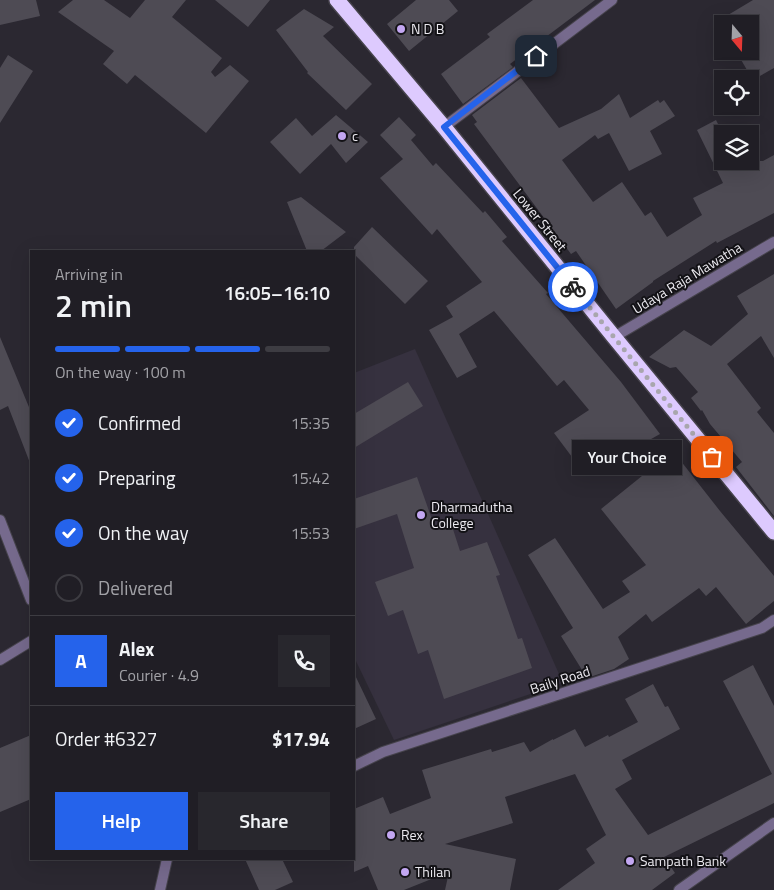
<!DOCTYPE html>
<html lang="en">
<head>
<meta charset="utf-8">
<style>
	body { margin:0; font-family:"Titillium Web",sans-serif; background:#28272d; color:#f1f3f6; height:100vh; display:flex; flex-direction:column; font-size:19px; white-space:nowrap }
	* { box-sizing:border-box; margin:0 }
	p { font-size:16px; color:#a2a2a7 }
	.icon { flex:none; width:28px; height:28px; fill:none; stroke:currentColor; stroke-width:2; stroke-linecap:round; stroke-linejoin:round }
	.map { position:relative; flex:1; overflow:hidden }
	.drawer { position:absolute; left:30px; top:250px; width:325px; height:610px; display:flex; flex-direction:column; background:#201e25; border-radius:0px; box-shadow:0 5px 20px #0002,0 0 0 1px #3d3c42 }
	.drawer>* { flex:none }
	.needle { width:32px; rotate:161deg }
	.buttons { position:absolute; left:714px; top:15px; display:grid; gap:10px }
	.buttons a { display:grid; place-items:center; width:45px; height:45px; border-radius:0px; background:#201e25; box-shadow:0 5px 20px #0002,0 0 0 1px #3d3c42; font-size:25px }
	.pin { position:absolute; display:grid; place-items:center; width:42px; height:42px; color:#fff; margin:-21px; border-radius:10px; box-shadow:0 2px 8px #0006 }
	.courier { position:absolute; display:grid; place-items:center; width:50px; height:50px; margin:-25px; border:4px solid #2563eb; border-radius:50%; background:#fff; color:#222; box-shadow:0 1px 6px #0007 }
	.bubble { position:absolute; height:35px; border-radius:0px; background:#201e25; box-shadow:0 5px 20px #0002,0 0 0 1px #3d3c42; font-size:16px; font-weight:600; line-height:35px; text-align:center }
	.overview em { font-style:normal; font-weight:600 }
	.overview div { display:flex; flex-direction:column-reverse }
	.overview { display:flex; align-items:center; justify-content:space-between; height:85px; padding:0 25px }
	h1 { font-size:32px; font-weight:600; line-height:38px }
	.bar { display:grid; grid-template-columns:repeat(4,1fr); gap:8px 5px; align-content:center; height:60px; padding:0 25px }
	.bar i { height:6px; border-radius:4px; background:#3d3c42 }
	.bar .selected { background:#2563eb }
	.bar p { grid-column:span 4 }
	.line { display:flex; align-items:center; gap:12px; padding:0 25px; border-top:1px solid #3d3c42 }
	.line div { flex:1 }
	.round { display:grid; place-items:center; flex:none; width:52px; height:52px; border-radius:0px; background:#28272d }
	ol { padding:0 25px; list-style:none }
	li { display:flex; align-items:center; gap:15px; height:55px }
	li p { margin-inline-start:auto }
	li .icon { padding:5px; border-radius:50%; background:#2563eb; color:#fff; stroke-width:4 }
	li:last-child { color:#a2a2a7 }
	li i { width:28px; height:28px; border:2px solid #3d3c42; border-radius:50% }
	.action { display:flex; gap:10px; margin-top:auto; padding:10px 25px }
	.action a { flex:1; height:58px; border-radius:0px; background:#2563eb; color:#fff; font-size:20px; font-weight:600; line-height:58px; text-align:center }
	.action a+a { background:#28272d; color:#f1f3f6 }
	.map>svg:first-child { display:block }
	.built { fill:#36313f }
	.building { fill:#4e4b54 }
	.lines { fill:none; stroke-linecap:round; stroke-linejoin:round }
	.street-casing { stroke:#46434c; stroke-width:12 }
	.highway-casing { stroke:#46434c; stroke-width:18 }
	.street { stroke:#766a8d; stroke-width:10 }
	.highway { stroke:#ddcafe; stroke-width:15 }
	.done { stroke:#a8a6ad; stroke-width:5; stroke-dasharray:0 9 }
	.route { stroke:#2563eb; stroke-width:6 }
	.poi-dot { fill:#c3a7f2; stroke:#131216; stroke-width:2 }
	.labels { text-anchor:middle; stroke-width:4; stroke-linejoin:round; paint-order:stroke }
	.poi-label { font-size:14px; fill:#eceaf0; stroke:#131216; text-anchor:start }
	.street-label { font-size:14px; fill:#eceaf0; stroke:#131216 }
</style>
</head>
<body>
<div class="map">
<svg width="774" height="890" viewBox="0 0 774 890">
	<rect width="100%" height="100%" fill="#2b2831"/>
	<!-- built -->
	<path class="built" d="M415,349L563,683L394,740L354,657V373Z"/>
	<!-- building -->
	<path class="building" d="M0,0H36L40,16L0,25Z
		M73,0H104L130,18L145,0H186L172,17L222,58L211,72L215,77L230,65L249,81L206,133L135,75L127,84L103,64L114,51L58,12Z
		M215,0H270L248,27Z
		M416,0H449L458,11L409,51L387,24Z
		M533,0H595L510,64L513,67L463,104L441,74L490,37L487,34Z
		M753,0H774V68L758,77H751L736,51H750V24H722V29L718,21Z
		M304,9L334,27L323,36L372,84L346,110L307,73L308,72L276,30Z
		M8,55L33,71L0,123V68Z
		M521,78L559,128L601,109L619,94L630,118L658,100L660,103L664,100L675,116L650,131L662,154L629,171L609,133L598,139L595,135L562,160L593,202L622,182L645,216L651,212L667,237L702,215L693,198L723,183L697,130L716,120L723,134L722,161H763L774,155V213L717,243L716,241L653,281V282L616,309L576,251L571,254L474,124L477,122L472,115Z
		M336,115L368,142L346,163L331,144L300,174L270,142L296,118L312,136Z
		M399,117L416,135L411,140L433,166L436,163L483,213L485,211L507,237L502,241L548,293L546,294L621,382L660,434L598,469L590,453L575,461L554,433L589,410L564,380L557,386L494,311L459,334L477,367L457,378L429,330L453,317L446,306L482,282L437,229L432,235L380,178L403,159L380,135Z
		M301,197L346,232L321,251H307L287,202Z
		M372,227L428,281L405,304L354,254V247Z
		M774,274V358L761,336L727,364L761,408L757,412L774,433V516L736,467L742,462L710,424L702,410L701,411L691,398L698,392L676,367L670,368L649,357L684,330L711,346L748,314L737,296Z
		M0,337L31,412V463H30L8,406L0,410Z
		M408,382L423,406L354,448V414Z
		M673,451L720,511L774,576V601L746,624L716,587L706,596L699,588L652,622L646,614L618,637L629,659L614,669L587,678L561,636L573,628L528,555L555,538L603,609L630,592L622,581L646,565L601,509Z
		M417,477L435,528L451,523L460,551L487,542L500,575L496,576L518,639L522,638L532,668L444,699L428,650L418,654L403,610L388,616L375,582L414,568L397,514L354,529V499Z
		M753,665L774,706V803L664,857L675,873L652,890H558L595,863L586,849L606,835L575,774L505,797L513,823L445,844L516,859L510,890H445L449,872L404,890H378L368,866L354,872V809L383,797L390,814L431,798L422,770L491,749L492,752L524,742L530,752L553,739V740L575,729L585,747L608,735L609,737L638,722L625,699L653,684L665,707L668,706L680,729L622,760L632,779L615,789L648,835L772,774L723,681Z
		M354,673L376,719L354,729Z
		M31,735V799L0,812V748Z
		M245,859H282L293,882L275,890H259Z"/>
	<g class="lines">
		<!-- street casing -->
		<g class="street-casing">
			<path id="street" d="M444,127L612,0
				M614,337L774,242
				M0,520L31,600
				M0,660L31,641
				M354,766L383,752L762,628L774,620
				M160,890L167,859
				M679,890L774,823"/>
		</g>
		<!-- highway casing -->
		<g class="highway-casing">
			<path id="highway" d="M337,0L444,127L614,337L774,532"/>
		</g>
		<!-- street -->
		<use href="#street" class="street"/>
		<!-- highway -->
		<use href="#highway" class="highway"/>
	</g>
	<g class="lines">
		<!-- done -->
		<path class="done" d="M573,287L712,457"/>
		<!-- route -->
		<path class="route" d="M536,56L444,127L573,287"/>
	</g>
	<!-- markers -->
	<g class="poi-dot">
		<circle cx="401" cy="29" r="5"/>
		<circle cx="342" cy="136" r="5"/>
		<circle cx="421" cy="515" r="5"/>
		<circle cx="391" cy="835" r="5"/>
		<circle cx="630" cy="861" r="5"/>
		<circle cx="405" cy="872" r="5"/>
	</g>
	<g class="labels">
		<!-- poi labels -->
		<g class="poi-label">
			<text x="411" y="34">N D B</text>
			<text x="352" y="141">c</text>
			<text x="431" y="512">Dharmadutha<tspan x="431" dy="16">College</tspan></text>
			<text x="401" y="840">Rex</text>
			<text x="640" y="866">Sampath Bank</text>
			<text x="415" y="877">Thilan</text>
		</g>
		<!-- street labels -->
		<g class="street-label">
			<text transform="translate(540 220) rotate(51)" y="5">Lower Street</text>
			<text transform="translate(687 278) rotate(-31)" y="5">Udaya Raja Mawatha</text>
			<text transform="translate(560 680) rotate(-18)" y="5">Baily Road</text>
		</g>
	</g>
</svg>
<div class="buttons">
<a><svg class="needle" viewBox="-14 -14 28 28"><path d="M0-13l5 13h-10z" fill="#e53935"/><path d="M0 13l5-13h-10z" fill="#a2a2a7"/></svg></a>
<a><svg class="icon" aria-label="locate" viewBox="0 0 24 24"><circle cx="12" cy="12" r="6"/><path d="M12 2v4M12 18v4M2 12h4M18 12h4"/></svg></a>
<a><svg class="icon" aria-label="layers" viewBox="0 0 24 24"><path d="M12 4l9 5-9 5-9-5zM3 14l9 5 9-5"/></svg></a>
</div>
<div class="pin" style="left:712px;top:457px;background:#ea580c"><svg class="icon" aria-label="bag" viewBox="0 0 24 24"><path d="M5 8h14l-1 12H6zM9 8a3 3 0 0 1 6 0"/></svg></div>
<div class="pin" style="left:536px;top:56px;background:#1f2937"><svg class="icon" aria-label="home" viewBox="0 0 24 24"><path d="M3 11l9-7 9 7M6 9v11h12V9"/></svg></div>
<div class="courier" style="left:573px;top:287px"><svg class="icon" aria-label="bike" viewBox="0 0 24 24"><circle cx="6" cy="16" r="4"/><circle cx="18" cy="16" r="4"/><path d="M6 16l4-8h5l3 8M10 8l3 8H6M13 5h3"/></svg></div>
<div class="bubble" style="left:572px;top:440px;width:110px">Your Choice</div>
<section class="drawer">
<div class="overview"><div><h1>2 min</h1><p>Arriving in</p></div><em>16:05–16:10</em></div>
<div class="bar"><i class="selected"></i><i class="selected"></i><i class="selected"></i><i></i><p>On the way · 100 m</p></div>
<ol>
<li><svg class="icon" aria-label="check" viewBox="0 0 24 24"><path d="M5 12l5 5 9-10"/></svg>Confirmed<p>15:35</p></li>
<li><svg class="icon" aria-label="check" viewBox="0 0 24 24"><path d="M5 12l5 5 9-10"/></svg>Preparing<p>15:42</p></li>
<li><svg class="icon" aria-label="check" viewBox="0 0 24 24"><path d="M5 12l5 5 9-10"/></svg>On the way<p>15:53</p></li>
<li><i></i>Delivered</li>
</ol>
<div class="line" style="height:90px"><b class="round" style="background:#2563eb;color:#fff">A</b><div><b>Alex</b><p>Courier · 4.9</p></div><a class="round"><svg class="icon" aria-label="phone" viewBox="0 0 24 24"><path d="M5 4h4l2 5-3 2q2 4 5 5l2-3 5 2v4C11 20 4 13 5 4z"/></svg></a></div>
<div class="line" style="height:65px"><div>Order #6327</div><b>$17.94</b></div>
<div class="action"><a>Help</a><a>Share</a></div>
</section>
</div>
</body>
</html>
